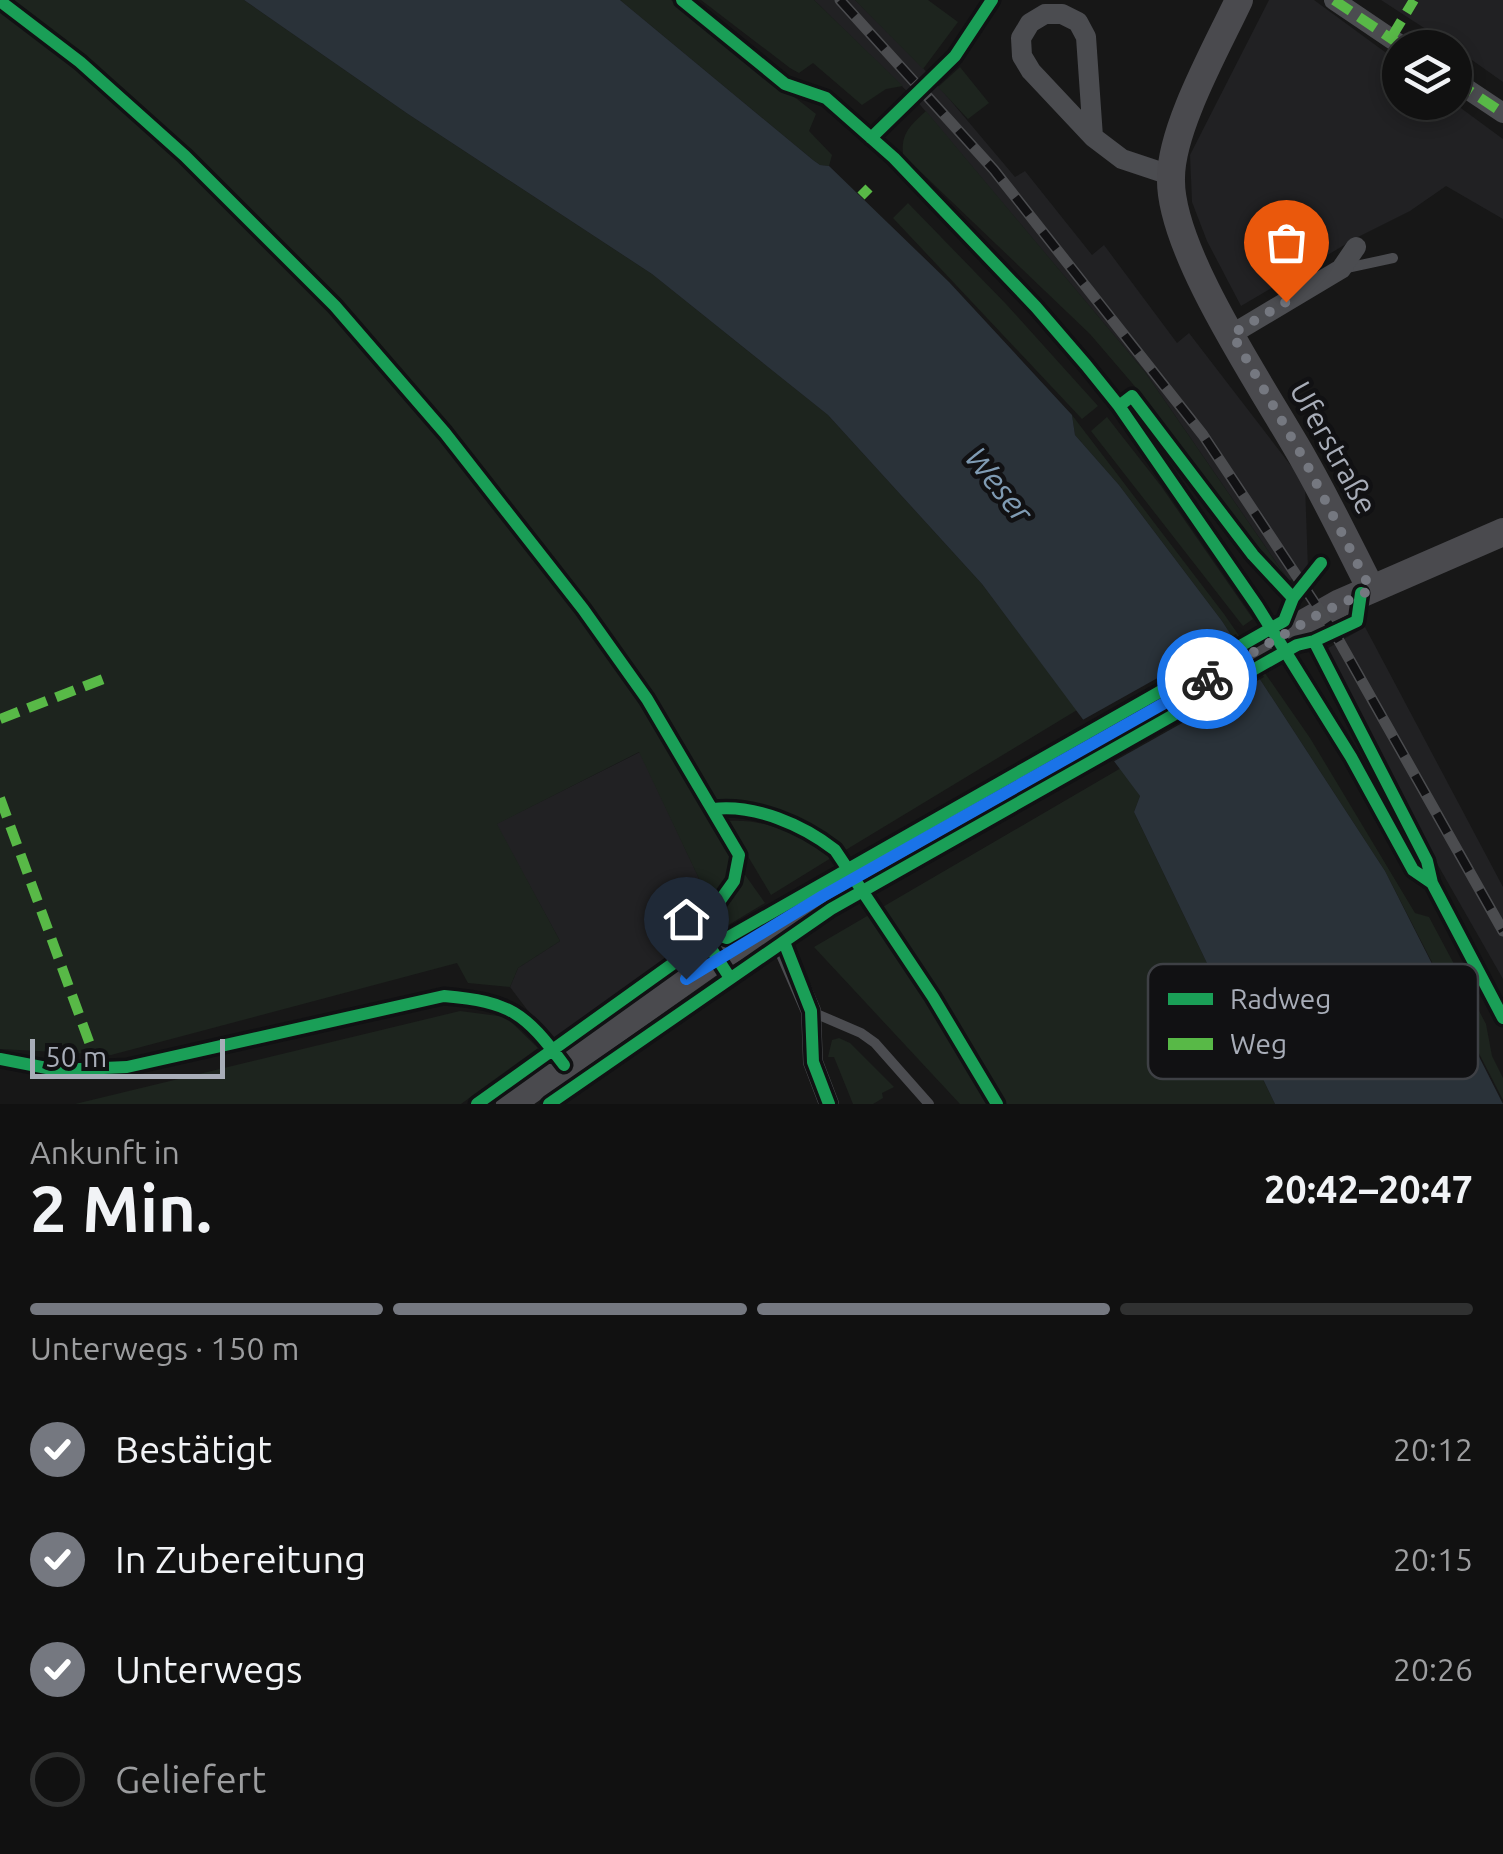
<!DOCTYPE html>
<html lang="de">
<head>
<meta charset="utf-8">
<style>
	body { margin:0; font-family:Ubuntu,sans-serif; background:#1e1f1f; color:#f1f3f6; height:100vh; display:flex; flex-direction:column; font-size:38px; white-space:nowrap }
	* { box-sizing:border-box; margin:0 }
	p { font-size:32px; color:#9c9d9f }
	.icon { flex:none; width:55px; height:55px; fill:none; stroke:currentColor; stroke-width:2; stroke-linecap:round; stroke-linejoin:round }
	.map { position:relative; height:1104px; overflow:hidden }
	.drawer { display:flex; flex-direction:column; background:#111; flex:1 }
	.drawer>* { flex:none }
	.controls { position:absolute; left:1382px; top:30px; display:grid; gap:20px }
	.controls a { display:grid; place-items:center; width:90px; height:90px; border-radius:50%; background:#111; box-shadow:0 5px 15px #0003,0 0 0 2px #303131; font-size:50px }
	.scale { position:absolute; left:30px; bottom:25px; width:195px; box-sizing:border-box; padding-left:10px; border:5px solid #a8adb8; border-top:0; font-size:28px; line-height:35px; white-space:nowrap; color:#a8adb8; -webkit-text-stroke:8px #111113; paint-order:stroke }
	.pin { position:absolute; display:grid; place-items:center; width:85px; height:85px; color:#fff; margin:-102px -42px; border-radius:50% 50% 50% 0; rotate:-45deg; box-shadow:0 0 10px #0007 }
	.pin .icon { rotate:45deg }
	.courier { position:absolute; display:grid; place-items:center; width:100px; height:100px; margin:-50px; border:8px solid #1a73e8; border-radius:50%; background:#fff; color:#222; box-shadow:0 2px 12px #0007 }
	.overview em { font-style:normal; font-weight:700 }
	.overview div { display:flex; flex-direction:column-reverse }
	.overview { display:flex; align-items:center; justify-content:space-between; height:170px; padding:0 30px }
	h1 { font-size:65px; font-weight:700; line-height:75px }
	.bar { display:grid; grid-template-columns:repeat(4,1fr); gap:15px 10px; align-content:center; height:120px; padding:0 30px }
	.bar i { height:12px; border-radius:8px; background:#303131 }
	.bar .on { background:#757880 }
	.bar p { grid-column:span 4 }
	ol { padding:0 30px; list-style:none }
	li { display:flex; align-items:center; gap:30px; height:110px }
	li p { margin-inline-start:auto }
	li .icon { padding:10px; border-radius:50%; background:#757880; color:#fff; stroke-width:4 }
	li:last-child { color:#9c9d9f }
	li i { width:55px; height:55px; border:5px solid #303131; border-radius:50% }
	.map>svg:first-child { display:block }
	.built { fill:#212123 }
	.green { fill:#1d241e }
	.water { fill:#2a3239 }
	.pier { fill:#171717 }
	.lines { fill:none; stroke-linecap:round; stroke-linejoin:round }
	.lane { stroke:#4b4c50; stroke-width:10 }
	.street { stroke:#4b4c50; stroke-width:20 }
	.secondary { stroke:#4a4a4e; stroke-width:28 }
	.rail-casing { stroke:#4b4c4f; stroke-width:11 }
	.rail { stroke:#111113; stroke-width:8; stroke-dasharray:22; stroke-linecap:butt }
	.quiet { stroke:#58b947; stroke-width:10; stroke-dasharray:20 10; stroke-linecap:butt }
	.cycleway-casing { stroke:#111113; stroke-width:19 }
	.cycleway { stroke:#1a9f57; stroke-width:12 }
	.done { stroke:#757880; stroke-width:10; stroke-dasharray:0 18 }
	.route { stroke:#1a73e8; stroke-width:12 }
	.labels { text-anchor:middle; stroke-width:9; stroke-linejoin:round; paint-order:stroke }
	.street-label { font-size:30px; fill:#a8adb8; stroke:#111113 }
	.water-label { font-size:32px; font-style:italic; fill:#7f9bb3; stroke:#111113 }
	.key { fill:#111113; stroke:#3e4045; stroke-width:2.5 }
	.key-label { font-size:28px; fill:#a8adb8 }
</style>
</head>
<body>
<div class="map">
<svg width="1503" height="1104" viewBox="0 0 1503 1104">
	<rect width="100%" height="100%" fill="#171717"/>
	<!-- built -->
	<path class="built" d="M814,0H855L913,56L1015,177L1025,171L1092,255L1104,245L1177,343L1189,333L1305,484L1308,569L1289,581L1145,372L916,100Z
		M1269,0H1314L1400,63V102L1454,103L1503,139V219L1446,186L1410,211L1358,237L1241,306L1207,241L1192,202L1190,155Z
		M1381,0H1503V82L1455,48Z
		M1365,627L1503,887V979L1439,867L1323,651Z
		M640,752L711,904L695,929L702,939L553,1044L510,987L518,968L560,941L496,824Z"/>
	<!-- green -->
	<path class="green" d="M0,0H244L408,114L652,274L828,415L982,584L1077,710L844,851C809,820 761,804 714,803L668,726L661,729L730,850V876L711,904L639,752L497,824L560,941L518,968L510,987L468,983L457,963L111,1055L0,1049Z
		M620,0H671L816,114L809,131L832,155L829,166L820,165L813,160Z
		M701,0H814L903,86L886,89L862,105L813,63L799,73L790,68Z
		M855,0H928L958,22L923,69Z
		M960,67L989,103L968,119L938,87Z
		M926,111L1145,372L1289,581L1283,582L1138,390L1090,334L903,155C901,133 910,126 926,111Z
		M908,203L1006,304L1098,406L1082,419L893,218Z
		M1072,415L1224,614L1310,738L1415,913L1429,917L1486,1024L1492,1056L1503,1078V1100L1385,871L1222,621L1119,485L1075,435Z
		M1107,417L1161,486L1253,619L1243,626L1091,431Z
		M1121,768L1140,796L1134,812L1275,1104H960L814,947Z
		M727,821C767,818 800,835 831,858L771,895Z
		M743,872L765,903L707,938L704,931C721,913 738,898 743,872Z
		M460,1011L506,1017L538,1048L461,1104H75Z
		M839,1038L850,1043L894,1087L882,1093L883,1098L873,1104H853L834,1057H828L832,1040Z"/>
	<!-- water -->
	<path class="water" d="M244,0H620L813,160L820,165L829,166L949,282L1072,415L1075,435L1119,485L1222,621L1385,871L1503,1104H1275L1134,812L1140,796L982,584L828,415L652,274L408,114Z"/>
	<!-- pier -->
	<path class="pier" d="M1236,634L1264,677L1111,763L1079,722Z"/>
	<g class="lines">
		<!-- lane -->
		<path class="lane" d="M939,72L955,56L992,0
			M871,138L914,95
			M1342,269L1393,258
			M812,1012L861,1033L875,1043L929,1104
			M0,1059L57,1070L127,1067L444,996C510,1002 524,1012 564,1064"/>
		<!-- street -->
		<path class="street" d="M1334,0L1405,48
			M1455,81L1503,113
			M1093,137L1086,37L1078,22L1062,14H1045L1030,23L1021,38L1022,56L1031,71L1093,137L1122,159L1170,175
			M1232,334L1341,269L1356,247
			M774,926L811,1011L813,1062L829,1104"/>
		<!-- secondary -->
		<path class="secondary" d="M1239,0C1217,47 1171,128 1171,178C1169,252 1266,392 1304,460C1328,502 1349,546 1371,589
			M510,1104L717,958L823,896L1340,603L1503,532"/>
		<!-- rail casing -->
		<g class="rail-casing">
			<path id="rail" d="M840,0L994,170L1203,435L1334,632L1503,931"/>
		</g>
		<!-- rail -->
		<use href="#rail" class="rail"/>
		<!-- quiet -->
		<path class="quiet" d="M1334,0L1405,48
			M1391,38L1414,0
			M1455,81L1503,113
			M861,196L869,188
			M0,719L111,676
			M0,798L99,1069"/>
		<!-- cycleway casing -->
		<g class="cycleway-casing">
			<path id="cycleway" d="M682,0L785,84L826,98L894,158L1036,307L1086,365L1119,406L1257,606L1351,757L1413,870L1432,883
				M0,1L80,62L185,156L335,306L445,433L583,609L647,699L739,855L734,881L699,930L730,978
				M871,138L955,56L992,0
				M1119,406L1132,396L1253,555L1293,598
				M1314,641L1427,861L1432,883L1503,1018
				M713,809C755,804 803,825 835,850L933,997L997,1104
				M784,942L811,1011L813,1062L829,1104
				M0,1059L57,1070L127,1067L444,996C511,1002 524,1012 564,1065
				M477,1104L706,940L716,934L727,938L1284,621L1293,598L1321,563
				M549,1104L831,909L1297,645L1314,641L1357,621L1361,593"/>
		</g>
		<!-- cycleway -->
		<use href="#cycleway" class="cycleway"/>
	</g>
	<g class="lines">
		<!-- done -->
		<path class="done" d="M1207,679L1321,613L1371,590L1305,461L1232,334L1286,302"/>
		<!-- route -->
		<path class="route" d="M686,979L823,896L1207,679"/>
	</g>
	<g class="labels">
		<!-- street labels -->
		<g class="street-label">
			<text transform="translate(1333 448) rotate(61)" y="10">Uferstraße</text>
		</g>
		<!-- water labels -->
		<g class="water-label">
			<text transform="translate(999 485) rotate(51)" y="11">Weser</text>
		</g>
	</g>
	<!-- legend -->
	<rect x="1148" y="964" width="330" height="115" rx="15" class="key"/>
	<rect x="1168" y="993" width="45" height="12" fill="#1a9f57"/>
	<rect x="1168" y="1038" width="45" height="12" fill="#58b947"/>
	<g class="key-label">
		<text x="1230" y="1009">Radweg</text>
		<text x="1230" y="1054">Weg</text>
	</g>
</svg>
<div class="controls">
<a><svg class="icon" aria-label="layers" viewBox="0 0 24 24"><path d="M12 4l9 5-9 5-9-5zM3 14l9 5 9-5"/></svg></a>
</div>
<div class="scale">50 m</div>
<div class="pin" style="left:1286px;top:302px;background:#ea580c"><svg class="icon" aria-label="bag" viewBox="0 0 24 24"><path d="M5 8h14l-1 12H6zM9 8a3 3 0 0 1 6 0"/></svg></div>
<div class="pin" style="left:686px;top:979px;background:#1f2937"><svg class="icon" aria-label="home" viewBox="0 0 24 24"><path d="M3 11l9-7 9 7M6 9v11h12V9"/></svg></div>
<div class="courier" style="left:1207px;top:679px"><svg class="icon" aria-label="bike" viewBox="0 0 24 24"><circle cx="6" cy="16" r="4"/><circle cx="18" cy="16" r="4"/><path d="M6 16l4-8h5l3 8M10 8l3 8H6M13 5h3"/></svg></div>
</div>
<section class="drawer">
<div class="overview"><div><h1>2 Min.</h1><p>Ankunft in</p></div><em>20:42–20:47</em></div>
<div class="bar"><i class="on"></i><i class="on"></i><i class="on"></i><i></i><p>Unterwegs · 150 m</p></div>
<ol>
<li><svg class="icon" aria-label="check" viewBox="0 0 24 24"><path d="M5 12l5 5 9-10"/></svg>Bestätigt<p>20:12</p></li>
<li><svg class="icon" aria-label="check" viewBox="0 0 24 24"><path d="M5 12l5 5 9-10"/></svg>In Zubereitung<p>20:15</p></li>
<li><svg class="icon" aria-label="check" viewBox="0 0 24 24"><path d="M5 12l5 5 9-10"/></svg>Unterwegs<p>20:26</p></li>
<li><i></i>Geliefert</li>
</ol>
</section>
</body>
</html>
